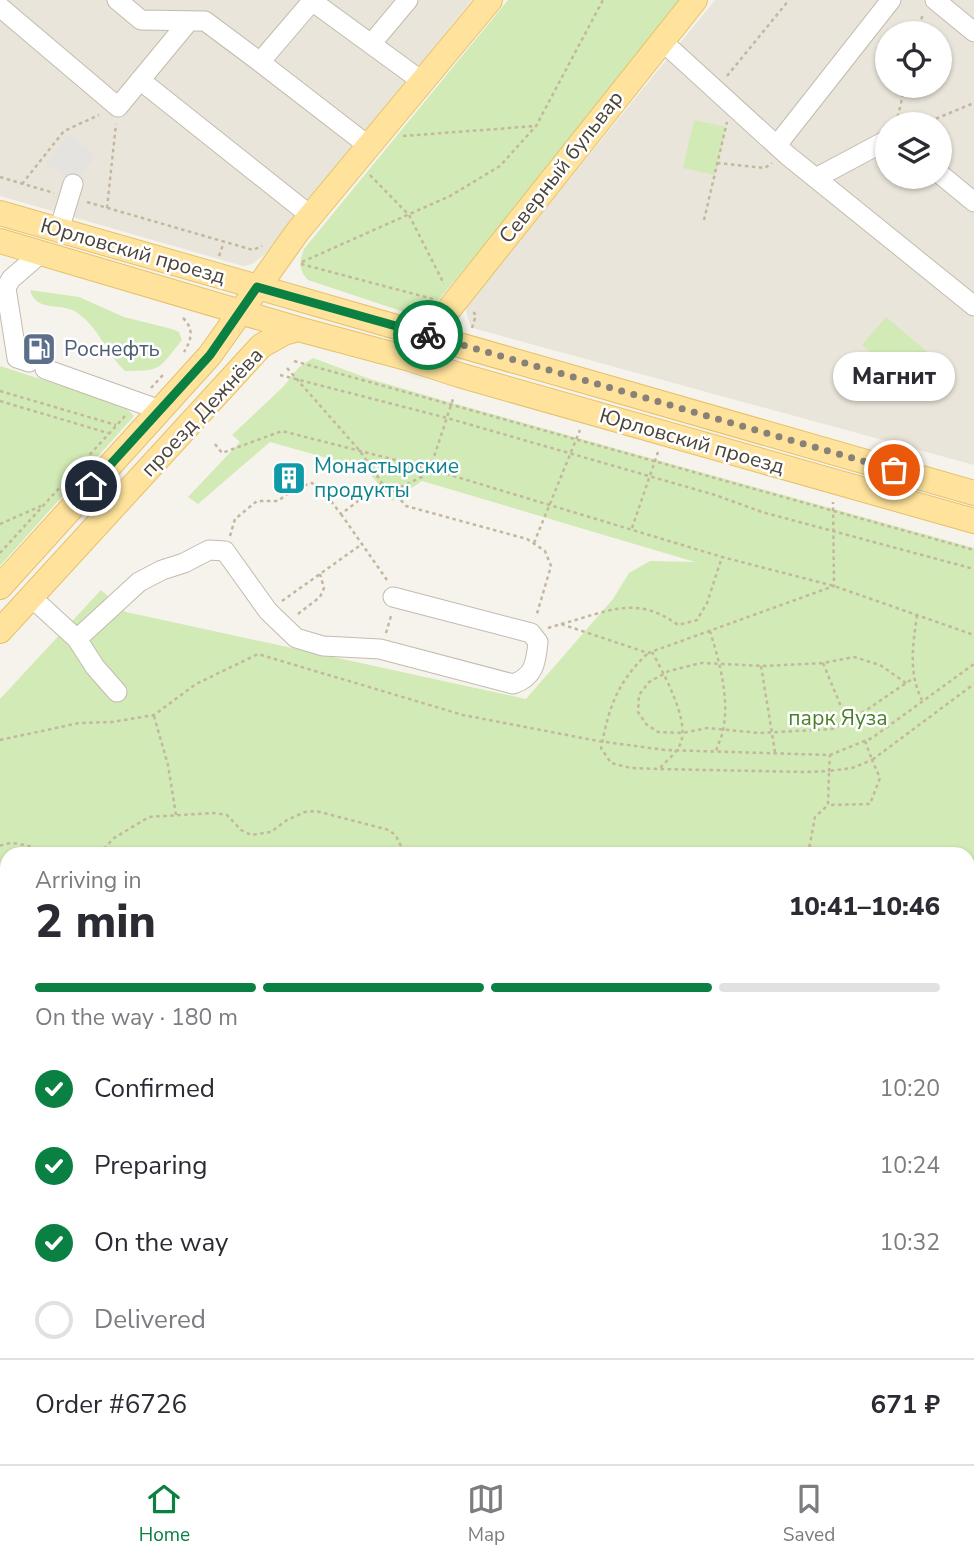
<!DOCTYPE html>
<html lang="en">
<head>
<meta charset="utf-8">
<style>
	body { margin:0; font-family:"Nunito Sans",sans-serif; background:#f7f7f7; color:#2b2b33; height:100vh; display:flex; flex-direction:column; font-size:26px; white-space:nowrap }
	* { box-sizing:border-box; margin:0 }
	p { font-size:23px; color:#7c7c81 }
	.icon { flex:none; width:38px; height:38px; fill:none; stroke:currentColor; stroke-width:2; stroke-linecap:round; stroke-linejoin:round }
	.map { position:relative; flex:1; overflow:hidden }
	.drawer { position:absolute; left:0px; top:847px; width:975px; height:618px; display:flex; flex-direction:column; background:#fff; border-radius:21px 21px 0 0; box-shadow:0 2px 5px #0004 }
	.drawer>* { flex:none }
	.fabs { position:absolute; left:875px; top:21px; display:grid; gap:14px }
	.fabs a { display:grid; place-items:center; width:77px; height:77px; border-radius:50%; background:#fff; box-shadow:0 2px 5px #0004; font-size:35px }
	.pin { position:absolute; display:grid; place-items:center; width:60px; height:60px; color:#fff; margin:-30px; border:4px solid #fff; border-radius:50%; box-shadow:0 2px 7px #0007 }
	.courier { position:absolute; display:grid; place-items:center; width:70px; height:70px; margin:-35px; border:5px solid #0b8043; border-radius:50%; background:#fff; color:#222; box-shadow:0 2px 9px #0007 }
	.bubble { position:absolute; height:49px; border-radius:24px; background:#fff; box-shadow:0 2px 5px #0004; font-size:23px; font-weight:800; line-height:49px; text-align:center }
	.summary em { font-style:normal; font-weight:800 }
	.summary div { display:flex; flex-direction:column-reverse }
	.summary { display:flex; align-items:center; justify-content:space-between; height:119px; padding:0 35px }
	h1 { font-size:46px; font-weight:800; line-height:52px }
	.bar { display:grid; grid-template-columns:repeat(4,1fr); gap:10px 7px; align-content:center; height:84px; padding:0 35px }
	.bar i { height:9px; border-radius:5px; background:#e1e1e2 }
	.bar .current { background:#0b8043 }
	.bar p { grid-column:span 4 }
	.line { display:flex; align-items:center; gap:18px; padding:0 35px; border-top:2px solid #e1e1e2 }
	.line div { flex:1 }
	ol { padding:0 35px; list-style:none }
	li { display:flex; align-items:center; gap:21px; height:77px }
	li p { margin-inline-start:auto }
	li .icon { padding:7px; border-radius:50%; background:#0b8043; color:#fff; stroke-width:4 }
	li:last-child { color:#7c7c81 }
	li i { width:38px; height:38px; border:4px solid #e1e1e2; border-radius:50% }
	.tabs { display:flex; justify-content:space-around; align-items:center; height:98px; border-top:2px solid #e1e1e2; background:#fff; font-size:19px; color:#7c7c81 }
	.tabs a { display:grid; justify-items:center; gap:4px }
	.tabs .current { color:#0b8043 }
	.map>svg:first-child { display:block }
	.residential { fill:#eae5da; fill-rule:evenodd }
	.education { fill:#efe8d6 }
	.green { fill:#d2eab5 }
	.parking { fill:#e5e3e0 }
	.lines { fill:none; stroke-linecap:round; stroke-linejoin:round }
	.river { stroke:#a9d4f2; stroke-width:28 }
	.minor-casing { stroke:#c2bbae; stroke-width:21 }
	.major-casing { stroke:#e6c16a; stroke-width:26 }
	.path { stroke:#c4b79f; stroke-width:2.5; stroke-dasharray:3.5 3.5; stroke-linecap:butt }
	.minor { stroke:#fff; stroke-width:19 }
	.major { stroke:#ffe39c; stroke-width:24 }
	.done { stroke:#878178; stroke-width:7; stroke-dasharray:0 12.6 }
	.route { stroke:#0b8043; stroke-width:9 }
	.labels { text-anchor:middle; stroke-width:5; stroke-linejoin:round; paint-order:stroke }
	.street-label { font-size:21px; fill:#4b4439; stroke:#fff }
	.service-label { font-size:21px; fill:#4e5e75; stroke:#fff; text-anchor:start }
	.culture-label { font-size:21px; fill:#0d838f; stroke:#fff; text-anchor:start }
	.park-label { font-size:21px; fill:#4a7f2a; stroke:#fff }
</style>
</head>
<body>
<div class="map">
<svg width="974" height="1464" viewBox="0 0 974 1464">
	<rect width="100%" height="100%" fill="#f6f3ec"/>
	<!-- residential -->
	<path class="residential" d="M0,0H472L264,255L252,264L243,266L0,196Z
		M715,0H974V465L476,329L470,325L466,311L467,305ZM887,33H940V86H887ZM887,124H940V177H887Z
		M974,1075V1464H0V1198L7,1196V1458H968V1079Z"/>
	<!-- education -->
	<path class="education" d="M236,1458H455L459,1464H239Z"/>
	<!-- green -->
	<path class="green" d="M508,0H687L431,309L413,315L308,280C298,269 299,262 304,249Z
		M694,120L726,127L715,175L683,168Z
		M30,290L79,297L124,317L172,329L179,332L182,340C158,369 163,371 125,371C106,353 99,327 76,312C61,302 36,313 30,290Z
		M886,317L939,362L915,390L862,345Z
		M313,358L370,379L445,401L974,548V1058L968,1060V854H7V1158L0,1160V699L101,590L126,612L526,699L613,599L629,573L650,561L695,562L422,481L392,501L366,469L270,442L198,504L188,497L240,442L232,435L283,387L299,367Z
		M0,366L124,406L134,416L0,566Z"/>
	<!-- parking -->
	<path class="parking" d="M69,134L96,155L73,184L46,162Z"/>
	<g class="lines">
		<!-- river -->
		<path class="river" d="M968,905H974
			M0,911L7,910"/>
		<!-- minor casing -->
		<g class="minor-casing">
			<path id="minor" d="M117,0L141,20L205,21L260,62L313,0
				M935,0L974,32
				M312,1L423,82
				M0,7L118,107L189,21
				M662,41L787,155L974,306
				M372,43L408,0
				M260,62L370,147
				M140,80L311,216
				M777,145L891,0
				M940,174L974,202
				M816,178L887,140
				M59,230L73,184
				M29,362L17,358L6,288L11,279L41,253
				M45,369L160,410
				M31,597L77,639
				M117,692L95,667L77,639L139,582L162,570L184,563L209,550L225,551L268,611L296,638L323,646L380,649L513,684C534,677 536,663 538,642L531,633L393,597
				M968,1078L974,1075
				M968,1183L974,1179
				M0,1190L7,1187
				M968,1197L974,1207
				M0,1280H7
				M0,1457L7,1451
				M147,1458L152,1464
				M514,1458L515,1464
				M546,1458L552,1464
				M650,1458L656,1464
				M106,1464L114,1458
				M174,1464L182,1458
				M931,1464L959,1458"/>
		</g>
		<!-- major casing -->
		<g class="major-casing">
			<path id="major" d="M0,213L974,493
				M0,241L298,329L410,359L459,375L974,521
				M419,347L695,0
				M0,587L210,355L298,231L490,0
				M0,631L261,346L284,333L298,329"/>
		</g>
		<!-- path -->
		<path class="path" d="M918,33L923,13
			M727,76L789,0
			M896,124L905,86
			M923,124L974,103
			M403,136L536,126
			M717,163L765,168L772,163
			M370,175L409,215L444,284
			M0,177L54,193
			M22,184L64,131L99,115
			M87,202L253,250L262,246
			M107,208L116,124
			M704,220L727,122
			M219,256L224,242
			M302,262L450,196L500,166L536,126L603,0
			M301,264L433,299
			M183,318C194,329 192,339 184,352
			M472,328L476,315L473,312
			M294,361L974,550
			M287,368L360,451L382,483L393,491L406,506L527,539L545,551L551,566L536,617
			M280,375L447,418L715,495L762,512L974,569
			M151,388L163,375
			M0,391L116,425
			M0,401L108,433
			M215,444L222,453L282,431L427,468L722,557L834,586L974,635
			M394,490L422,477L430,469L454,396
			M341,514L387,580
			M0,524L41,506
			M632,528L658,452
			M230,536L235,519L257,501H278L295,488L312,483L323,491L341,514L382,483
			M534,543L580,430
			M0,553L125,416
			M282,601L362,544
			M298,614L320,597L324,588L320,574
			M917,615C913,645 908,672 922,700
			M561,624C607,612 636,594 678,625L697,620L707,603L722,557
			M548,628L561,624L648,653L834,586L833,502
			M710,631C719,661 730,698 723,730C722,737 718,744 716,751
			M386,633L391,616
			M652,652C663,672 689,719 681,742C678,752 667,760 660,768
			M647,654C617,683 609,707 601,748L611,763L631,768L659,769L806,772L829,771L830,755
			M823,663L847,721
			M761,666L775,752
			M906,683L880,665L854,657L823,663L766,666L701,663L669,671L649,682L639,695L638,712L646,724L658,732L683,733L707,728L760,733L832,729L868,709L906,683L914,678
			M154,716L168,765L176,815
			M0,740L79,723L112,722L154,715L196,684L258,654L463,715L598,741L665,750L830,755L872,738L974,664
			M865,741L872,760L974,684
			M0,846C15,838 38,850 53,854
			M99,854L114,838L149,817L213,813L227,815L241,830L251,835L271,832L287,820L305,812L316,811L389,830L396,836L405,854
			M808,854L815,817L828,805L829,771L852,768L872,760L880,778L870,804L828,805
			M968,889L974,890
			M968,934L974,931
			M0,990H7
			M0,1032L7,1038
			M968,1303L974,1313
			M968,1350L974,1348
			M214,1458L218,1464
			M706,1458V1464
			M723,1464L725,1458"/>
		<!-- minor -->
		<use href="#minor" class="minor"/>
		<!-- major -->
		<use href="#major" class="major"/>
	</g>
	<g class="lines">
		<!-- done -->
		<path class="done" d="M428,335L894,470"/>
		<!-- route -->
		<path class="route" d="M91,486L210,355L257,287L428,335"/>
	</g>
	<!-- icons -->
	<defs>
		<g id="fuel-square" transform="scale(1.75)"><rect x="-9" y="-9" width="18" height="18" rx="4" fill="#5c6f8a" stroke="#fff"/><path d="M-5.5-6h7V0h2V4h1.3V-2.5L3-4.5l.8-.8L6-3V5H2.5V1h-1V6h-7ZM-4.2-4.7v3.2H.2V-4.7Z" fill="#fff"/></g>
		<g id="building-square" transform="scale(1.75)"><rect x="-9" y="-9" width="18" height="18" rx="4" fill="#0f9aa8" stroke="#fff"/><path d="M-4-6H4V6H1V3H-1V6H-4ZM-2.5-4.3h1.7v1.8h-1.7ZM.8-4.3h1.7v1.8H.8ZM-2.5-1h1.7V.8h-1.7ZM.8-1h1.7V.8H.8Z" fill="#fff"/></g>
	</defs>
	<g fill-rule="evenodd">
		<use href="#fuel-square" x="39" y="349"/>
		<use href="#building-square" x="289" y="478"/>
	</g>
	<g class="labels">
		<!-- street labels -->
		<g class="street-label">
			<text transform="translate(561 167) rotate(-52)" y="7">Северный бульвар</text>
			<text transform="translate(133 251) rotate(16)" y="7">Юрловский проезд</text>
			<text transform="translate(202 412) rotate(-47)" y="7">проезд Дежнёва</text>
			<text transform="translate(692 441) rotate(16)" y="7">Юрловский проезд</text>
		</g>
		<!-- service labels -->
		<g class="service-label">
			<text x="64" y="356">Роснефть</text>
		</g>
		<!-- culture labels -->
		<g class="culture-label">
			<text x="314" y="473">Монастырские<tspan x="314" dy="24">продукты</tspan></text>
		</g>
		<!-- park labels -->
		<g class="park-label">
			<text x="838" y="725">парк Яуза</text>
		</g>
	</g>
</svg>
<div class="fabs">
<a><svg class="icon" aria-label="locate" viewBox="0 0 24 24"><circle cx="12" cy="12" r="6"/><path d="M12 2v4M12 18v4M2 12h4M18 12h4"/></svg></a>
<a><svg class="icon" aria-label="layers" viewBox="0 0 24 24"><path d="M12 4l9 5-9 5-9-5zM3 14l9 5 9-5"/></svg></a>
</div>
<div class="pin" style="left:894px;top:470px;background:#ea580c"><svg class="icon" aria-label="bag" viewBox="0 0 24 24"><path d="M5 8h14l-1 12H6zM9 8a3 3 0 0 1 6 0"/></svg></div>
<div class="pin" style="left:91px;top:486px;background:#1f2937"><svg class="icon" aria-label="home" viewBox="0 0 24 24"><path d="M3 11l9-7 9 7M6 9v11h12V9"/></svg></div>
<div class="courier" style="left:428px;top:335px"><svg class="icon" aria-label="bike" viewBox="0 0 24 24"><circle cx="6" cy="16" r="4"/><circle cx="18" cy="16" r="4"/><path d="M6 16l4-8h5l3 8M10 8l3 8H6M13 5h3"/></svg></div>
<div class="bubble" style="left:833px;top:352px;width:122px">Магнит</div>
<section class="drawer">
<div class="summary"><div><h1>2 min</h1><p>Arriving in</p></div><em>10:41–10:46</em></div>
<div class="bar"><i class="current"></i><i class="current"></i><i class="current"></i><i></i><p>On the way · 180 m</p></div>
<ol>
<li><svg class="icon" aria-label="check" viewBox="0 0 24 24"><path d="M5 12l5 5 9-10"/></svg>Confirmed<p>10:20</p></li>
<li><svg class="icon" aria-label="check" viewBox="0 0 24 24"><path d="M5 12l5 5 9-10"/></svg>Preparing<p>10:24</p></li>
<li><svg class="icon" aria-label="check" viewBox="0 0 24 24"><path d="M5 12l5 5 9-10"/></svg>On the way<p>10:32</p></li>
<li><i></i>Delivered</li>
</ol>
<div class="line" style="height:91px"><div>Order #6726</div><b>671 ₽</b></div>
</section>
</div>
<nav class="tabs">
<a class="current"><svg class="icon" aria-label="home" viewBox="0 0 24 24"><path d="M3 11l9-7 9 7M6 9v11h12V9"/></svg>Home</a>
<a><svg class="icon" aria-label="map" viewBox="0 0 24 24"><path d="M3 6l6-2 6 2 6-2v14l-6 2-6-2-6 2zM9 4v14M15 6v14"/></svg>Map</a>
<a><svg class="icon" aria-label="saved" viewBox="0 0 24 24"><path d="M7 4h10v16l-5-4-5 4z"/></svg>Saved</a>
</nav>
</body>
</html>
